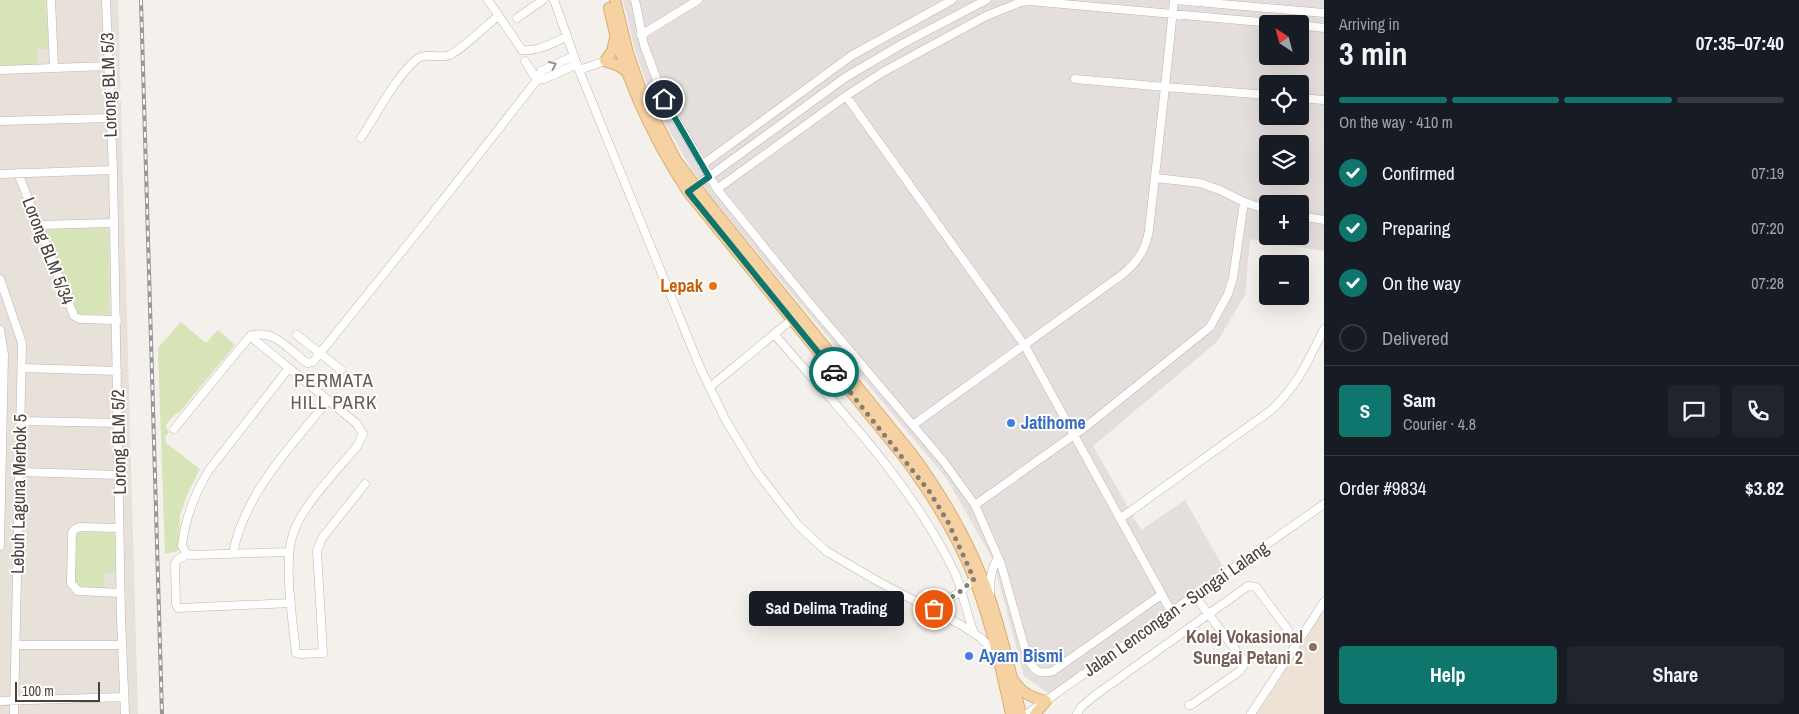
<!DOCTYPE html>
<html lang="en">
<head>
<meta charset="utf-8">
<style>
	body { margin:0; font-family:"Archivo Narrow",sans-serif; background:#20242c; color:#f1f3f6; height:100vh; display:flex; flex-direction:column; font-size:19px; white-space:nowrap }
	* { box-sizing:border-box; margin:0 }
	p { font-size:16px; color:#9ea1a6 }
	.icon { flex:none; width:28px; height:28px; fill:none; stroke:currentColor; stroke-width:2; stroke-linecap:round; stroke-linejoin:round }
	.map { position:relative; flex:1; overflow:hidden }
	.drawer { display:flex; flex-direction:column; background:#171b24; width:475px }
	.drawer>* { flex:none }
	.needle { width:32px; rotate:324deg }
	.tools { position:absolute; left:1259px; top:15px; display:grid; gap:10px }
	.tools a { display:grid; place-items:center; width:50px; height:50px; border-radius:5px; background:#171b24; box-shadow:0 5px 20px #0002; font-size:25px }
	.scale { position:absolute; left:15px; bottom:12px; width:85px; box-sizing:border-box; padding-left:5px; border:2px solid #484039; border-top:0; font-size:14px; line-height:18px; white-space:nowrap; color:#484039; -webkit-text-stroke:4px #fff; paint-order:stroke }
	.pin { position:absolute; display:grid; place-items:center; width:42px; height:42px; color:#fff; margin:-21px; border:2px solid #fff; border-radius:50%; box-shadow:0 1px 5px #0007 }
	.courier { position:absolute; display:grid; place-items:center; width:50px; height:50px; margin:-25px; border:4px solid #0f766e; border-radius:50%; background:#fff; color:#222; box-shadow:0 1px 6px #0007 }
	.bubble { position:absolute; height:35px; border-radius:5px; background:#171b24; box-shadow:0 5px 20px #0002; font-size:16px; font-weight:700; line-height:35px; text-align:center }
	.headline em { font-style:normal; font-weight:700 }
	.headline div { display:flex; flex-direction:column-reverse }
	.headline { display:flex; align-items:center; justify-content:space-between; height:85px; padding:0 15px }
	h1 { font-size:32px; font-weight:700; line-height:38px }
	.bar { display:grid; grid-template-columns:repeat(4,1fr); gap:8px 5px; align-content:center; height:60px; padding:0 15px }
	.bar i { height:6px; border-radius:4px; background:#363941 }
	.bar .current { background:#0f766e }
	.bar p { grid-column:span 4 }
	.line { display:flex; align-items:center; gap:12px; padding:0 15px; border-top:1px solid #363941 }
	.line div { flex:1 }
	.round { display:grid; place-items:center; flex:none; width:52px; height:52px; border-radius:5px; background:#20242c }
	ol { padding:0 15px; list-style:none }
	li { display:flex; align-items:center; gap:15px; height:55px }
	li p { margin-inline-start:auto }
	li .icon { padding:5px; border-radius:50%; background:#0f766e; color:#fff; stroke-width:4 }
	li:last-child { color:#9ea1a6 }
	li i { width:28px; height:28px; border:2px solid #363941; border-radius:50% }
	.cta { display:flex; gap:10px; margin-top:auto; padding:10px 15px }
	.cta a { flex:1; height:58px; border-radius:5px; background:#0f766e; color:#fff; font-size:20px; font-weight:700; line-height:58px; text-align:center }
	.cta a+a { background:#20242c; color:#f1f3f6 }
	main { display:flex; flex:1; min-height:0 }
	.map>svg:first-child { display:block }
	.residential { fill:#e7e1d9 }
	.industrial { fill:#e4dfdc; fill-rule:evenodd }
	.education { fill:#ece3d6 }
	.green { fill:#d6e4b8 }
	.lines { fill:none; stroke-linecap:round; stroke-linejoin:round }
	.minor-casing { stroke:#bfb6ae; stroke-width:9 }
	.major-casing { stroke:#daad73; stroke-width:12 }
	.minor { stroke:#fff; stroke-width:8 }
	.major { stroke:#f6d2a2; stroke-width:10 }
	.rail-casing { stroke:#989898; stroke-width:4 }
	.rail { stroke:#fff; stroke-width:2; stroke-dasharray:5.5; stroke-linecap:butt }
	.oneway { stroke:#9a9692 }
	.done { stroke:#847e77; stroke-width:5; stroke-dasharray:0 9 }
	.route { stroke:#0f766e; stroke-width:6 }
	.food-dot { fill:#e8710a; stroke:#fff; stroke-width:2 }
	.shop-dot { fill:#3f7fe0; stroke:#fff; stroke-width:2 }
	.education-dot { fill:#8d6e63; stroke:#fff; stroke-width:2 }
	.labels { text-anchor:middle; stroke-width:4; stroke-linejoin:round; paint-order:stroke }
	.street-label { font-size:18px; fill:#484039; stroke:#fff }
	.food-label { font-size:18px; font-weight:bold; fill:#c56008; stroke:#fff; text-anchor:end }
	.shop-label { font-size:18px; font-weight:bold; fill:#366cbe; stroke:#fff; text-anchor:start }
	.education-label { font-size:18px; font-weight:bold; fill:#785e54; stroke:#fff; text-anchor:end }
	.neighbourhood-label { font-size:19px; letter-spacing:1px; fill:#695c51; stroke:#fff }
</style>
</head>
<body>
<main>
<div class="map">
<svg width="1324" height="714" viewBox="0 0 1324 714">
	<rect width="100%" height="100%" fill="#f4f0eb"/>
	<!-- residential -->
	<path class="residential" d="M0,0H118L138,714H0Z"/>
	<!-- industrial -->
	<path class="industrial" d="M623,0H1324V251L1250,239L1245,295L1217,342L1093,446L1141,530L1185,500L1227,574L1052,696L1024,676L993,560L947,479L711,197L692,170L654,104L635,50ZM1268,24H1300V56H1268ZM1268,84H1300V116H1268ZM1268,144H1300V176H1268ZM1268,204H1300V236H1268Z"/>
	<!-- education -->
	<path class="education" d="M1324,610V714H1257L1258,711Z"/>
	<!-- green -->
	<path class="green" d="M0,0H45L49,49H37V65L0,66Z
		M104,228L109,233V314H76L43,230Z
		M181,322L206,343L218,330L235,345L178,414L176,413L165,426L169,432L165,437L166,443L200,469L187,495L180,516L178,551L165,554L158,348Z
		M76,531L111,532L115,537V573H104L103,588L79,586L75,582Z"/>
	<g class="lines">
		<!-- minor casing -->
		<g class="minor-casing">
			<path id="minor" d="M51,0L54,68
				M106,0L113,170L121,618L125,714
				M488,0L522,50C537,52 553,43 566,37
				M554,0L579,70L699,365L725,419L757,472L798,525L826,551L879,582L961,625L981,638L998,656
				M635,0L644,45L664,99L717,189L807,300L944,462L975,505L1001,564L1027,656C1032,669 1039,676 1053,671L1161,595
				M1175,0L1324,13
				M517,18L543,0
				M1300,25L1324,28
				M641,35L698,0
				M525,61L537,80
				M0,70L108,66
				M579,70L605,61
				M1075,79L1165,87L1174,0
				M537,80L544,79L577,64
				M846,96L1025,346L1171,611
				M1300,98L1324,100
				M0,121L110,118
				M361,138C376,115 396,76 417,59C426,52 439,59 450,55C461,50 487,25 498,16
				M702,165L851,56L952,0
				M18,173L74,316L80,319L117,320
				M0,174L113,170
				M1156,178L1200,183L1220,190L1244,202L1268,210
				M692,189L846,77L904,43L986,0
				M717,189L846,96L883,72L986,16L1021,2L1030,1L1282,24
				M1300,216L1324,220
				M38,225L113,223
				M0,279L22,343L14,714
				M0,330L4,355L0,546
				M774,334C839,409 910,481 954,571C963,590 966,613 974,633
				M297,335L341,370
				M250,336L357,424L363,434L358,445C339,469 302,505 293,534C283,562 293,622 296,653L301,654L323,653L317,551L322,538L365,484
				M22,368L117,371
				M289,368L209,470C195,493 185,519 182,546L187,554L191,555L289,552
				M710,387L795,317
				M21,421L118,423
				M913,425L1123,274C1138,261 1146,249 1149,230L1165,87L1268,95
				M174,429L250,336C274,328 290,351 307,363L313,362L424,224L537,80L541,71L574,56
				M20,472L119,475
				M975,505L1088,425L1210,327L1228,294L1233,278L1244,202
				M1121,518L1270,411C1298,386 1307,362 1324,329
				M119,528L80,527L75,529L72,533L71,583L78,591L120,593
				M233,553C245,492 291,447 328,400
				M187,554L177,560L175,564L176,604L178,608L291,603
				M990,593C990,579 991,569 998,557
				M934,609L961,591L974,579
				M16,645H122
				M0,701L124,697
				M1189,705H1191L1240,671L1244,664L1241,657L1194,595
				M1027,714L1324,504
				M1077,714L1081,707L1094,696L1248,586L1256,587L1288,630
				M1251,714L1324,602"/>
		</g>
		<!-- major casing -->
		<g class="major-casing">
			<path id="major" d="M615,0L628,53L643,96L676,160L709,204L912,454C945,499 972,546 990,599C1003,636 1011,676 1021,714
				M609,8C623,76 651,135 688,192L904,457C932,495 957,534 974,578C991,622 1001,668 1011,714
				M615,38L612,51L605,61L619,66L626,71
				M1014,681C1022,693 1032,698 1046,701
				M1035,714L1046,701"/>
		</g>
		<!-- minor -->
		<use href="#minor" class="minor"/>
		<!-- major -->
		<use href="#major" class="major"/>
		<!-- rail casing -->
		<g class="rail-casing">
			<path id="rail" d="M141,0L162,714"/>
		</g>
		<!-- rail -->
		<use href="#rail" class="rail"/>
	</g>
	<!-- one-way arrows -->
	<defs><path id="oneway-chevron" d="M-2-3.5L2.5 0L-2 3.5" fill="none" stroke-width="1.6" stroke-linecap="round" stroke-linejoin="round" transform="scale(1.25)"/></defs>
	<use class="oneway" href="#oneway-chevron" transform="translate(553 65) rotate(-24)"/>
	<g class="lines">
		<!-- done -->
		<path class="done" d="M834,372L929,491L948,522L974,579L961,591L934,609"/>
		<!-- route -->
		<path class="route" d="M664,99L709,177L688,192L834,372"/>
	</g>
	<!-- markers -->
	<circle class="food-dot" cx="713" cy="286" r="5"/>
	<g class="shop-dot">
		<circle cx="1011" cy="423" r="5"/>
		<circle cx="969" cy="656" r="5"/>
	</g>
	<circle class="education-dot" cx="1313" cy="647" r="5"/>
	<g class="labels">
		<!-- street labels -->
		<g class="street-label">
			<text transform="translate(109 85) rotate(-92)" y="6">Lorong BLM 5/3</text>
			<text transform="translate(48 251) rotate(69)" y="6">Lorong BLM 5/34</text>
			<text transform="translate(119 442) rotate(-91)" y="6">Lorong BLM 5/2</text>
			<text transform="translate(19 494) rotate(-89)" y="6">Lebuh Laguna Merbok 5</text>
			<text transform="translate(1176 609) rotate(-35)" y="6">Jalan Lencongan - Sungai Lalang</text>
		</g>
		<!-- food labels -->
		<g class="food-label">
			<text x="703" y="292">Lepak</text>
		</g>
		<!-- shop labels -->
		<g class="shop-label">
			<text x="1021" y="429">Jatihome</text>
			<text x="979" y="662">Ayam Bismi</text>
		</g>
		<!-- education labels -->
		<g class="education-label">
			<text x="1303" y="643">Kolej Vokasional<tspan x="1303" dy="21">Sungai Petani 2</tspan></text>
		</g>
		<!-- neighbourhood labels -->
		<g class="neighbourhood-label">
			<text x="334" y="387">PERMATA<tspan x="334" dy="22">HILL PARK</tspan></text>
		</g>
	</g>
</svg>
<div class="tools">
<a><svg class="needle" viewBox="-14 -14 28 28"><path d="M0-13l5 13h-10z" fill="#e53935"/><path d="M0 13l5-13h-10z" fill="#9ea1a6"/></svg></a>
<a><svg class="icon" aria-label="locate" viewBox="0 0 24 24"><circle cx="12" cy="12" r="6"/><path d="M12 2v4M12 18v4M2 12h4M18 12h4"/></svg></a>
<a><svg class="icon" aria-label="layers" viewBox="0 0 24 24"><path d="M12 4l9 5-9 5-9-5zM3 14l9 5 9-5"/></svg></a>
<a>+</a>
<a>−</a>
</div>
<div class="scale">100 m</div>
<div class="pin" style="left:934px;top:609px;background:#ea580c"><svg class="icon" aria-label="bag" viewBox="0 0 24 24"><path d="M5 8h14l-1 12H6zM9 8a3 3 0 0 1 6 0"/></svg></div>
<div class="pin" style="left:664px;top:99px;background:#1f2937"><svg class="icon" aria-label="home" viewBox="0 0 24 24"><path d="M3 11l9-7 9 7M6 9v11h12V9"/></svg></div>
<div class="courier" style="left:834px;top:372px"><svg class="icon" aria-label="car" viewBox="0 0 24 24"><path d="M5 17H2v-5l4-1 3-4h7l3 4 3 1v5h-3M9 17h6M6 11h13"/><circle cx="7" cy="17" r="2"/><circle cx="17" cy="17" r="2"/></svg></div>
<div class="bubble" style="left:749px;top:591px;width:155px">Sad Delima Trading</div>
</div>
<section class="drawer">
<div class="headline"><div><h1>3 min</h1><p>Arriving in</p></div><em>07:35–07:40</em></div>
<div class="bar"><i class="current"></i><i class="current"></i><i class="current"></i><i></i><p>On the way · 410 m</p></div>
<ol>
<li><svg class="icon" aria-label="check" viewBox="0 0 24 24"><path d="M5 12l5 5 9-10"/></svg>Confirmed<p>07:19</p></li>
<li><svg class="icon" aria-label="check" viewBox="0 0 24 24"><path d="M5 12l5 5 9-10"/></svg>Preparing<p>07:20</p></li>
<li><svg class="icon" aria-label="check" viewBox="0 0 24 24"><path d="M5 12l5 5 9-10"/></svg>On the way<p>07:28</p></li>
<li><i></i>Delivered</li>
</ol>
<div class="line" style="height:90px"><b class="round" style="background:#0f766e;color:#fff">S</b><div><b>Sam</b><p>Courier · 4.8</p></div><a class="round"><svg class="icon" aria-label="chat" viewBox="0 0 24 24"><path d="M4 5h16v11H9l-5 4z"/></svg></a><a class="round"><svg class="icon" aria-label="phone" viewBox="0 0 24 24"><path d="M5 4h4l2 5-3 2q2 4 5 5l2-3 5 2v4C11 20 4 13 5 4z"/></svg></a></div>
<div class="line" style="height:65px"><div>Order #9834</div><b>$3.82</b></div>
<div class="cta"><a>Help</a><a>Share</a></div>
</section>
</main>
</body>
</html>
